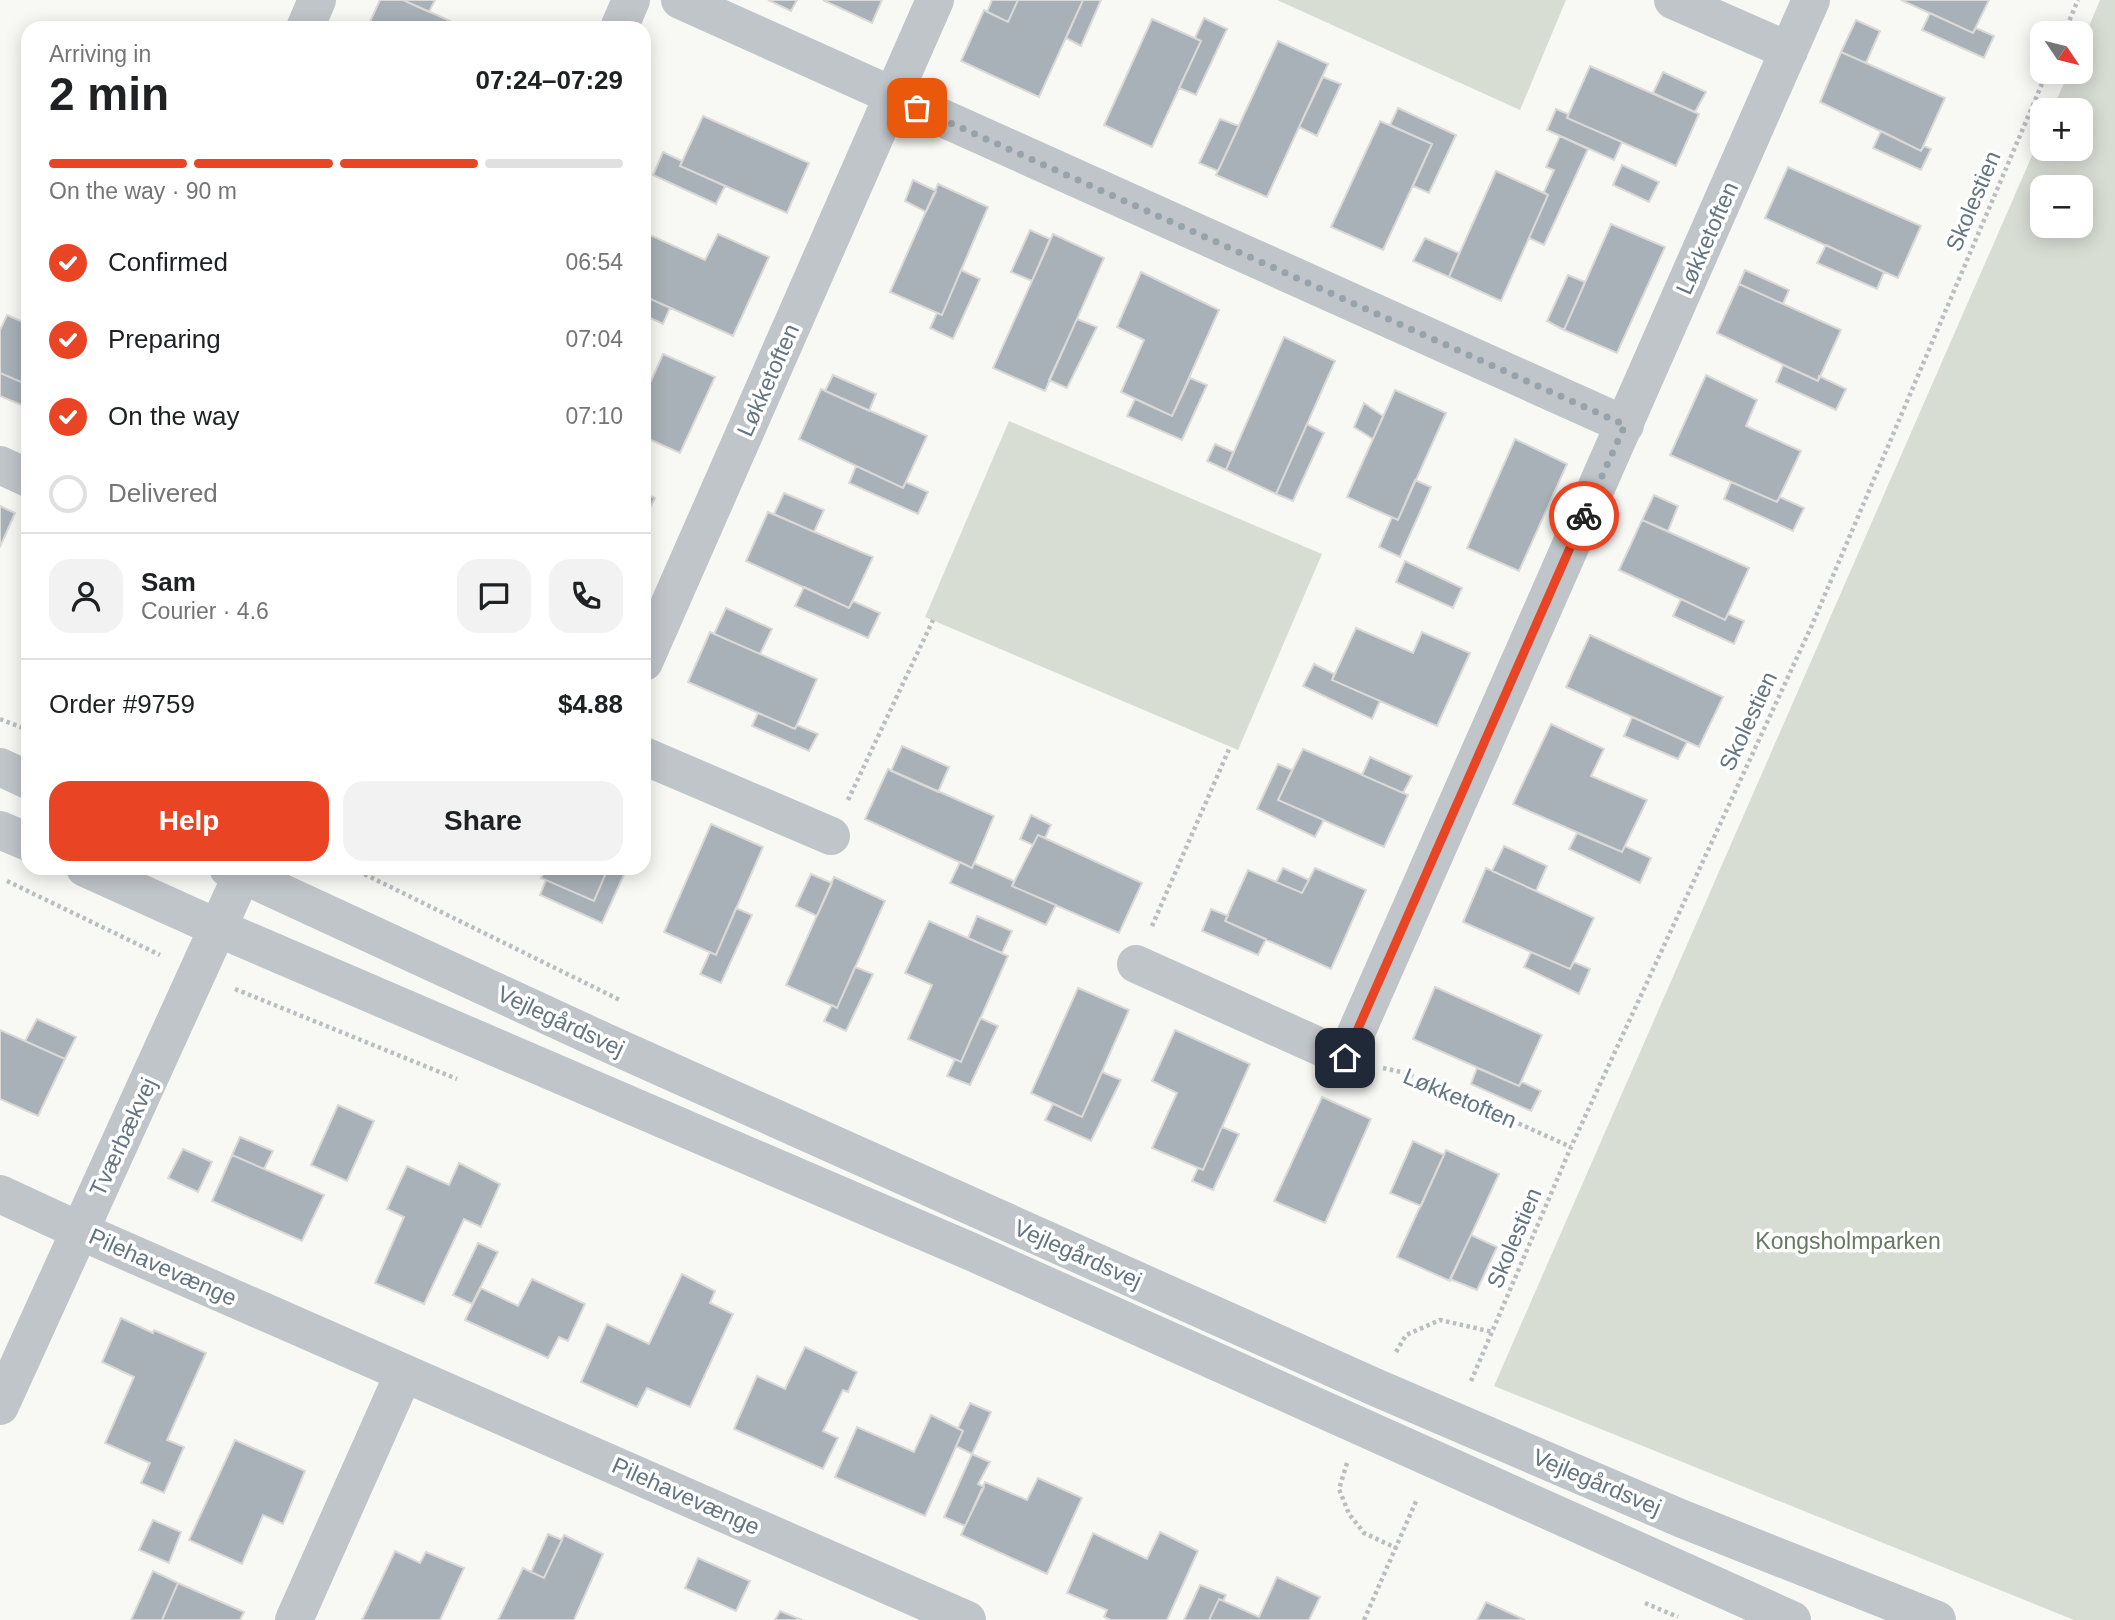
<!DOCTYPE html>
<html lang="en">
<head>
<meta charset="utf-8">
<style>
	body { margin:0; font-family:Arial,sans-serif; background:#f2f2f2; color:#202124; height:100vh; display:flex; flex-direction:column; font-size:26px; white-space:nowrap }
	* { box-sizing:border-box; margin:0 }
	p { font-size:23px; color:#757577 }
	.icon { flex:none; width:38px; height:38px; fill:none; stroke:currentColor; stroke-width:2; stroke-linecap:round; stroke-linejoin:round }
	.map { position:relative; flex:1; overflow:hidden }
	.details { position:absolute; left:21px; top:21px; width:630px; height:854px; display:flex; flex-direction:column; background:#fff; border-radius:21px; box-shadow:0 4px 18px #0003 }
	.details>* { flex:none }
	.needle { width:46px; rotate:125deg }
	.fabs { position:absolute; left:2030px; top:21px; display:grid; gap:14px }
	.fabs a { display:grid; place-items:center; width:63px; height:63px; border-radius:14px; background:#fff; box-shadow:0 4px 18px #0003; font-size:35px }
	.pin { position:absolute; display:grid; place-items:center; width:60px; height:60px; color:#fff; margin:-30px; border-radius:14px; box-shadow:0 4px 10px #0006 }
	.courier { position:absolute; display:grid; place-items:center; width:70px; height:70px; margin:-35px; border:5px solid #e94524; border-radius:50%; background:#fff; color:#222; box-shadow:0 2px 9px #0007 }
	.overview em { font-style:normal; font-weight:700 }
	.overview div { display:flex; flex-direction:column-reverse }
	.overview { display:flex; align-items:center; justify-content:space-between; height:119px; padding:0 28px }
	h1 { font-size:46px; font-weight:700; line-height:52px }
	.bar { display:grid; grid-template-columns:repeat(4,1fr); gap:10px 7px; align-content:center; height:84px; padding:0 28px }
	.bar i { height:9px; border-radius:5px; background:#e0e0e0 }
	.bar .selected { background:#e94524 }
	.bar p { grid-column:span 4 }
	.line { display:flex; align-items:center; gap:18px; padding:0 28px; border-top:2px solid #e0e0e0 }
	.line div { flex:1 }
	.round { display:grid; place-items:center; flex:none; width:74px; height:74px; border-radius:21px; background:#f2f2f2 }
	ol { padding:0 28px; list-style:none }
	li { display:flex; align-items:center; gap:21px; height:77px }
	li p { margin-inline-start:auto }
	li .icon { padding:7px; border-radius:50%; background:#e94524; color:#fff; stroke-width:4 }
	li:last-child { color:#757577 }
	li i { width:38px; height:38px; border:4px solid #e0e0e0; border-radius:50% }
	.cta { display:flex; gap:14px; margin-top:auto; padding:14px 28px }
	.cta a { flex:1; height:80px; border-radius:21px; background:#e94524; color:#fff; font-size:28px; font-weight:700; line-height:80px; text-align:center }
	.cta a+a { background:#f2f2f2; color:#202124 }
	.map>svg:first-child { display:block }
	.green { fill:#d8ddd4; fill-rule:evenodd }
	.building { fill:#a8b1b7; stroke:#dad9d7; stroke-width:2 }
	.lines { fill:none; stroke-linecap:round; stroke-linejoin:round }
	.path { stroke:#babec0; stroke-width:4.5; stroke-dasharray:3.5 3.5; stroke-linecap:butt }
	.minor { stroke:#c0c5c9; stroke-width:38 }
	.done { stroke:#96a3aa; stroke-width:7; stroke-dasharray:0 12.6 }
	.route { stroke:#e94524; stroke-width:9 }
	.labels { text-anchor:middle; stroke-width:7; stroke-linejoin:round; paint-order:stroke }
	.street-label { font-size:23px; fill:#627581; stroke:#fff }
	.park-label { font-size:23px; fill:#677961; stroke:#fff }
</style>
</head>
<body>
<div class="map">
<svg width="2115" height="1620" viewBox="0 0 2115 1620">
	<rect width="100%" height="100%" fill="#f8f8f5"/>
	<!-- green -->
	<path class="green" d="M1277,0H1566L1520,110Z
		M2100,0H2115V1620H2074L1494,1386L2042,133V149H2081V110H2052L2069,72H2081V45ZM2081,187V226H2042V187Z
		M1009,421L1322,554L1238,750L925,617Z"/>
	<!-- building -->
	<path class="building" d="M380,0H403L466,28H367Z
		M403,0H435L429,12Z
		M768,0H797L791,11Z
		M823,0H882L872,23Z
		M992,0H1018L1008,22L987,12Z
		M1018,0H1083L1039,97L961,61L984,10L1008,22Z
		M1083,0H1101L1081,46L1066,38Z
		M1901,0H1989L1973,33Z
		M1930,13L1973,33L1976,28L1994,36L1984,58L1922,30Z
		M1204,18L1227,29L1196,95L1179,88L1201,41L1195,38Z
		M1152,19L1201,41L1152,147L1104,125Z
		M1856,20L1880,31L1866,63L1841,52Z
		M1278,41L1328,64L1267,197L1216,175Z
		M1841,52L1945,98L1921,151L1820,102Z
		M1590,66L1699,114L1676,166L1567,118Z
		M1663,72L1706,92L1695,112L1653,93Z
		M1323,77L1341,84L1317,136L1299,127Z
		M1398,108L1456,135L1429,193L1413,186L1432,144L1390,125Z
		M1556,109L1568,114L1567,118L1622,142L1614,160L1547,130Z
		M703,116L809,163L787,213L680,166Z
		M1220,119L1239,126L1218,171L1199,163Z
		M1380,121L1432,144L1383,250L1331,227Z
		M1881,131L1921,151L1924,146L1931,149L1921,170L1873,148Z
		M1560,136L1588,149L1544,245L1529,238L1548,195L1544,192L1554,170L1546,167Z
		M663,152L682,161L680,166L725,186L716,204L653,175Z
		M1622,165L1659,182L1649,202L1613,185Z
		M1788,167L1921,226L1898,278L1765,218Z
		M1496,171L1548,195L1501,301L1449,277Z
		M913,180L936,191L926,212L905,201Z
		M938,184L988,207L942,315L890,292Z
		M1611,224L1665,247L1617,353L1564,330Z
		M1030,230L1050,239L1032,281L1011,272Z
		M718,234L769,257L733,336L644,296V248L650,235L705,260Z
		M1053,234L1104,258L1045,391L993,368Z
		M1425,238L1459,253L1449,277L1413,261Z
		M1826,245L1884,272L1877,289L1817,263Z
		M961,270L980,279L953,339L930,328L937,313L942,315Z
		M1745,270L1789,290L1783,304L1739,284Z
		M1141,272L1219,310L1172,416L1121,392L1144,340L1117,327Z
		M1568,275L1585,282L1564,330L1547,321Z
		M1739,284L1841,330L1818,381L1717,333Z
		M644,296L670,308L663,324L644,315Z
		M7,315L28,324V385L0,373V330Z
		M1077,319L1097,327L1067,388L1049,380Z
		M1284,337L1335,361L1276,494L1226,470Z
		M663,354L715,377L680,453L644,437V378L651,381Z
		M1783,365L1818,381L1819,376L1846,389L1836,410L1776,382Z
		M0,373L28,385V402L26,407L0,396Z
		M833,375L876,394L869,411L825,391Z
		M1706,375L1757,400L1746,426L1801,451L1777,502L1670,455Z
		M1190,378L1207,385L1182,440L1127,416L1135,399L1172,416Z
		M821,389L927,436L903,488L799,439Z
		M1395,390L1446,413L1398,520L1347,497Z
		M1364,403L1383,416L1373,439L1354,427Z
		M1307,424L1324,433L1293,501L1276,494Z
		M1515,439L1567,464L1519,571L1467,548Z
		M1215,444L1233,452L1226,470L1207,461Z
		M856,466L903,488L906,482L928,492L918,514L849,483Z
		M1415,480L1431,487L1400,557L1379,547L1392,517L1398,520Z
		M1731,482L1777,502L1780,497L1804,508L1793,531L1724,499Z
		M644,493L655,498L644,520Z
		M784,493L824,510L814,532L774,514Z
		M1654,495L1678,506L1668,531L1642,520Z
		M0,506L15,513L0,547Z
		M768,512L873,557L849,608L746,561Z
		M1642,520L1749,568L1725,620L1619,570Z
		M644,521L650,523L644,537Z
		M1405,561L1462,588L1453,608L1396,582Z
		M804,587L849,608L853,601L880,613L868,638L795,606Z
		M1681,599L1725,620L1728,614L1744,621L1734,644L1673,616Z
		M726,608L772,629L760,654L714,634Z
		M1356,628L1413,653L1422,632L1470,653L1437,726L1332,680Z
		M710,632L817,679L795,729L688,682Z
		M1590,635L1723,697L1699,747L1566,687Z
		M1314,664L1334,674L1332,680L1380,701L1372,719L1303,686Z
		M758,713L795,729L797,725L818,734L809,751L752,726Z
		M1632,717L1687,742L1678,759L1624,736Z
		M1551,724L1604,749L1591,776L1647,800L1622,852L1513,804Z
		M902,746L949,767L938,792L891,771Z
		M1303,749L1408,795L1384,847L1278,800Z
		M1370,757L1412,776L1403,793L1362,775Z
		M1278,764L1292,770L1278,800L1324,820L1315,837L1257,809Z
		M888,769L994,816L972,868L865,819Z
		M1031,815L1051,825L1045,838L1038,835L1033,845L1020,839Z
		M711,824L763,847L716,955L664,932Z
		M1577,833L1622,852L1625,846L1651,858L1640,883L1569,849Z
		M1038,835L1142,883L1119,933L1012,886Z
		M1504,846L1547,866L1536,891L1492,871Z
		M960,862L972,868L974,863L1014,881L1012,886L1056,905L1046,925L950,883Z
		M546,868H608L594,901L541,878Z
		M608,868H627L602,923L540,895L546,880L594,901Z
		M1283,868L1309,880L1302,893L1276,882Z
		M1315,868L1366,890L1331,969L1225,921L1248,870L1302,893Z
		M1486,868L1594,918L1570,969L1463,922Z
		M811,874L832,883L817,916L796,906Z
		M834,877L885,901L837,1008L786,985Z
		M736,908L752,915L721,983L700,974L710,952L716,955Z
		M1211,909L1228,916L1225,921L1266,939L1258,955L1202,931Z
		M977,916L1012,931L1002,953L968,938Z
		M929,921L1008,956L961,1062L908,1039L932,985L905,973Z
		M1531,952L1570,969L1574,962L1590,969L1579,994L1524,967Z
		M855,967L873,974L846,1031L824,1021L832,1005L837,1008Z
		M1435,987L1542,1035L1519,1086L1413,1039Z
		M1078,988L1129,1010L1082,1117L1031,1093Z
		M980,1018L998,1026L970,1085L947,1076L955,1059L961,1062Z
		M37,1019L76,1037L65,1059L25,1041Z
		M0,1030L65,1059L38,1116L0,1099Z
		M1175,1030L1250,1064L1203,1170L1152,1148L1177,1093L1152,1081Z
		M1477,1068L1519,1086L1522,1082L1541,1091L1531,1111L1471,1084Z
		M1102,1072L1121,1080L1091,1141L1045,1120L1053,1104L1082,1117Z
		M1322,1097L1371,1119L1325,1223L1274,1201Z
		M338,1105L374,1121L347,1181L311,1165Z
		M1222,1127L1239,1134L1213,1190L1192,1181L1198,1168L1203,1170Z
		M240,1137L273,1151L264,1169L232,1155Z
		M1413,1141L1444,1155L1421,1206L1390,1193Z
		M183,1149L212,1162L198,1192L168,1178Z
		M1446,1150L1499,1174L1450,1281L1397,1257Z
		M232,1155L324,1195L302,1241L212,1201Z
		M459,1163L500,1184L481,1227L464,1219L424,1304L375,1283L404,1217L387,1209L407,1166L449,1185Z
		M1471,1235L1497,1247L1477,1290L1450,1279Z
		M478,1243L498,1252L472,1304L453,1295Z
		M682,1274L715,1291L710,1303L733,1314L690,1407L647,1388L637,1407L581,1382L607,1324L649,1344Z
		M532,1279L585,1304L568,1341L559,1337L548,1358L465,1320L481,1288L518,1306Z
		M121,1318L153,1333L154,1330L206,1353L167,1440L184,1447L164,1493L141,1483L150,1463L105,1443L134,1377L102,1362Z
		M805,1347L857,1372L848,1392L843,1390L823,1431L838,1438L823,1469L734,1429L757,1376L785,1389Z
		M970,1403L991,1412L972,1454L956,1446L963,1431L958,1428Z
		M931,1415L963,1431L925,1516L835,1477L857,1427L914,1452Z
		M235,1440L305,1471L283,1524L263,1515L242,1564L189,1540Z
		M972,1454L990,1462L978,1484L984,1487L965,1526L944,1517Z
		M1038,1478L1082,1498L1047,1574L961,1535L985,1482L1027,1500Z
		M153,1520L181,1532L169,1563L139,1550Z
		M1160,1532L1198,1551L1167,1620H1111L1104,1617L1107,1610L1067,1593L1093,1533L1147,1559Z
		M548,1534L562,1540L544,1578L531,1572Z
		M564,1535L603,1554L574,1620H498L523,1568L544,1578Z
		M395,1551L420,1563L426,1552L464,1568L440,1620H362Z
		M698,1558L750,1581L736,1611L685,1588Z
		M153,1571L178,1583L162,1620H131Z
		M1277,1577L1320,1597L1309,1620H1209L1219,1599L1259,1617Z
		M178,1583L244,1612L240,1620H162Z
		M1200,1585L1226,1595L1223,1601L1219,1599L1209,1620H1184Z
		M1486,1602L1525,1620H1477Z
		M780,1611L802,1620H775Z"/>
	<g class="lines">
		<!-- path -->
		<path class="path" d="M2064,33L2078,0
			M0,719L28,730
			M848,800L933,620
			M352,868L622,1001
			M7,881L160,955
			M1152,926L1230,747
			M235,989L457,1079
			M1383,1068L1406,1073L1571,1147
			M1396,1352L1406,1335L1440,1320L1493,1332
			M1471,1381L1571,1147L1812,625L2047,72
			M1347,1463L1339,1489L1349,1514L1364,1533L1396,1548
			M1645,1603L1678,1617
			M1364,1620L1417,1499"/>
		<!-- minor -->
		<path class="minor" d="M680,0L1625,425
			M1673,0L1789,51
			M305,28L317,0
			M619,28L631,0
			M0,465L28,478
			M644,662L935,0
			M644,756L831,836
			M0,767L28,780
			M0,830L28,842
			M85,868L218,928L972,1252L1792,1620
			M228,868L605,1042L1377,1388L1680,1518L1937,1620
			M1136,964L1345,1058L1811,0
			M0,1194L80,1231L967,1620
			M0,1406L245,868
			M294,1620L404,1373"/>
	</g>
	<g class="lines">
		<!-- done -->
		<path class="done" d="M917,108L1625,425L1584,516"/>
		<!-- route -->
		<path class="route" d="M1345,1058L1584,516"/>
	</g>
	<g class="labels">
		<!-- street labels -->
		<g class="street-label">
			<text transform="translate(1973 201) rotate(-67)" y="8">Skolestien</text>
			<text transform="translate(1707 238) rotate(-66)" y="8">Løkketoften</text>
			<text transform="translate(768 380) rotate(-66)" y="8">Løkketoften</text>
			<text transform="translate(1748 721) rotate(-65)" y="8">Skolestien</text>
			<text transform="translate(561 1021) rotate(25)" y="8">Vejlegårdsvej</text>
			<text transform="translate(1460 1098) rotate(23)" y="8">Løkketoften</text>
			<text transform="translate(123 1137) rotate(-65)" y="8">Tværbækvej</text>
			<text transform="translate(1514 1238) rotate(-67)" y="8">Skolestien</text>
			<text transform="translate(1078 1254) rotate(24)" y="8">Vejlegårdsvej</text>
			<text transform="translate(163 1267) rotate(24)" y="8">Pilehavevænge</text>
			<text transform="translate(1597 1482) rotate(23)" y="8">Vejlegårdsvej</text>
			<text transform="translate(686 1496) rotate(24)" y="8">Pilehavevænge</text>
		</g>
		<!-- park labels -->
		<g class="park-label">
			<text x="1848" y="1249">Kongsholmparken</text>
		</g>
	</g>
</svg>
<div class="fabs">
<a><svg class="needle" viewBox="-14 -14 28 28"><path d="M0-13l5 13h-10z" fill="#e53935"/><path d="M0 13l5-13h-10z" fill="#757577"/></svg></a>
<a>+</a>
<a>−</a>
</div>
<div class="pin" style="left:917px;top:108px;background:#ea580c"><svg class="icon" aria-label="bag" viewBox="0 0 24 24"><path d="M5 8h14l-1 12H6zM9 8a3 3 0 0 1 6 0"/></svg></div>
<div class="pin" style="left:1345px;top:1058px;background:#1f2937"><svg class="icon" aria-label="home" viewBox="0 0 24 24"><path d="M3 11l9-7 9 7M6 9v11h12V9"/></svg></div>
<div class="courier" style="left:1584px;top:516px"><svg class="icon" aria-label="bike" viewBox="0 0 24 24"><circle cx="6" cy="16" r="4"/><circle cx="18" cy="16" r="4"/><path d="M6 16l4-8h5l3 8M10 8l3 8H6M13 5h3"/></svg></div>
<section class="details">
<div class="overview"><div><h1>2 min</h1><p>Arriving in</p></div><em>07:24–07:29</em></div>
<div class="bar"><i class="selected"></i><i class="selected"></i><i class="selected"></i><i></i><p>On the way · 90 m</p></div>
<ol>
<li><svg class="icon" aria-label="check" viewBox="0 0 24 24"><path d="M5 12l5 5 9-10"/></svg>Confirmed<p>06:54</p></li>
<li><svg class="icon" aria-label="check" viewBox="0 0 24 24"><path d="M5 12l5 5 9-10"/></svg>Preparing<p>07:04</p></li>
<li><svg class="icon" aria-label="check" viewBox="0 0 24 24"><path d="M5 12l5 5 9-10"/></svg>On the way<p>07:10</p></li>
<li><i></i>Delivered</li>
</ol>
<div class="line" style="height:126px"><a class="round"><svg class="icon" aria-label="person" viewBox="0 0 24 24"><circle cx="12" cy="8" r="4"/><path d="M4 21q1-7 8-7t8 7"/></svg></a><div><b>Sam</b><p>Courier · 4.6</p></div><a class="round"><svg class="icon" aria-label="chat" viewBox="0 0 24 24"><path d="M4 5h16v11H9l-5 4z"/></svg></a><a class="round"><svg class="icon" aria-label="phone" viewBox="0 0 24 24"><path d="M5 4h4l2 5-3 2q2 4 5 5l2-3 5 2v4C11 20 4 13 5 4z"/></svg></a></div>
<div class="line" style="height:91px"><div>Order #9759</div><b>$4.88</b></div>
<div class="cta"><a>Help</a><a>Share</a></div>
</section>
</div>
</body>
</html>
